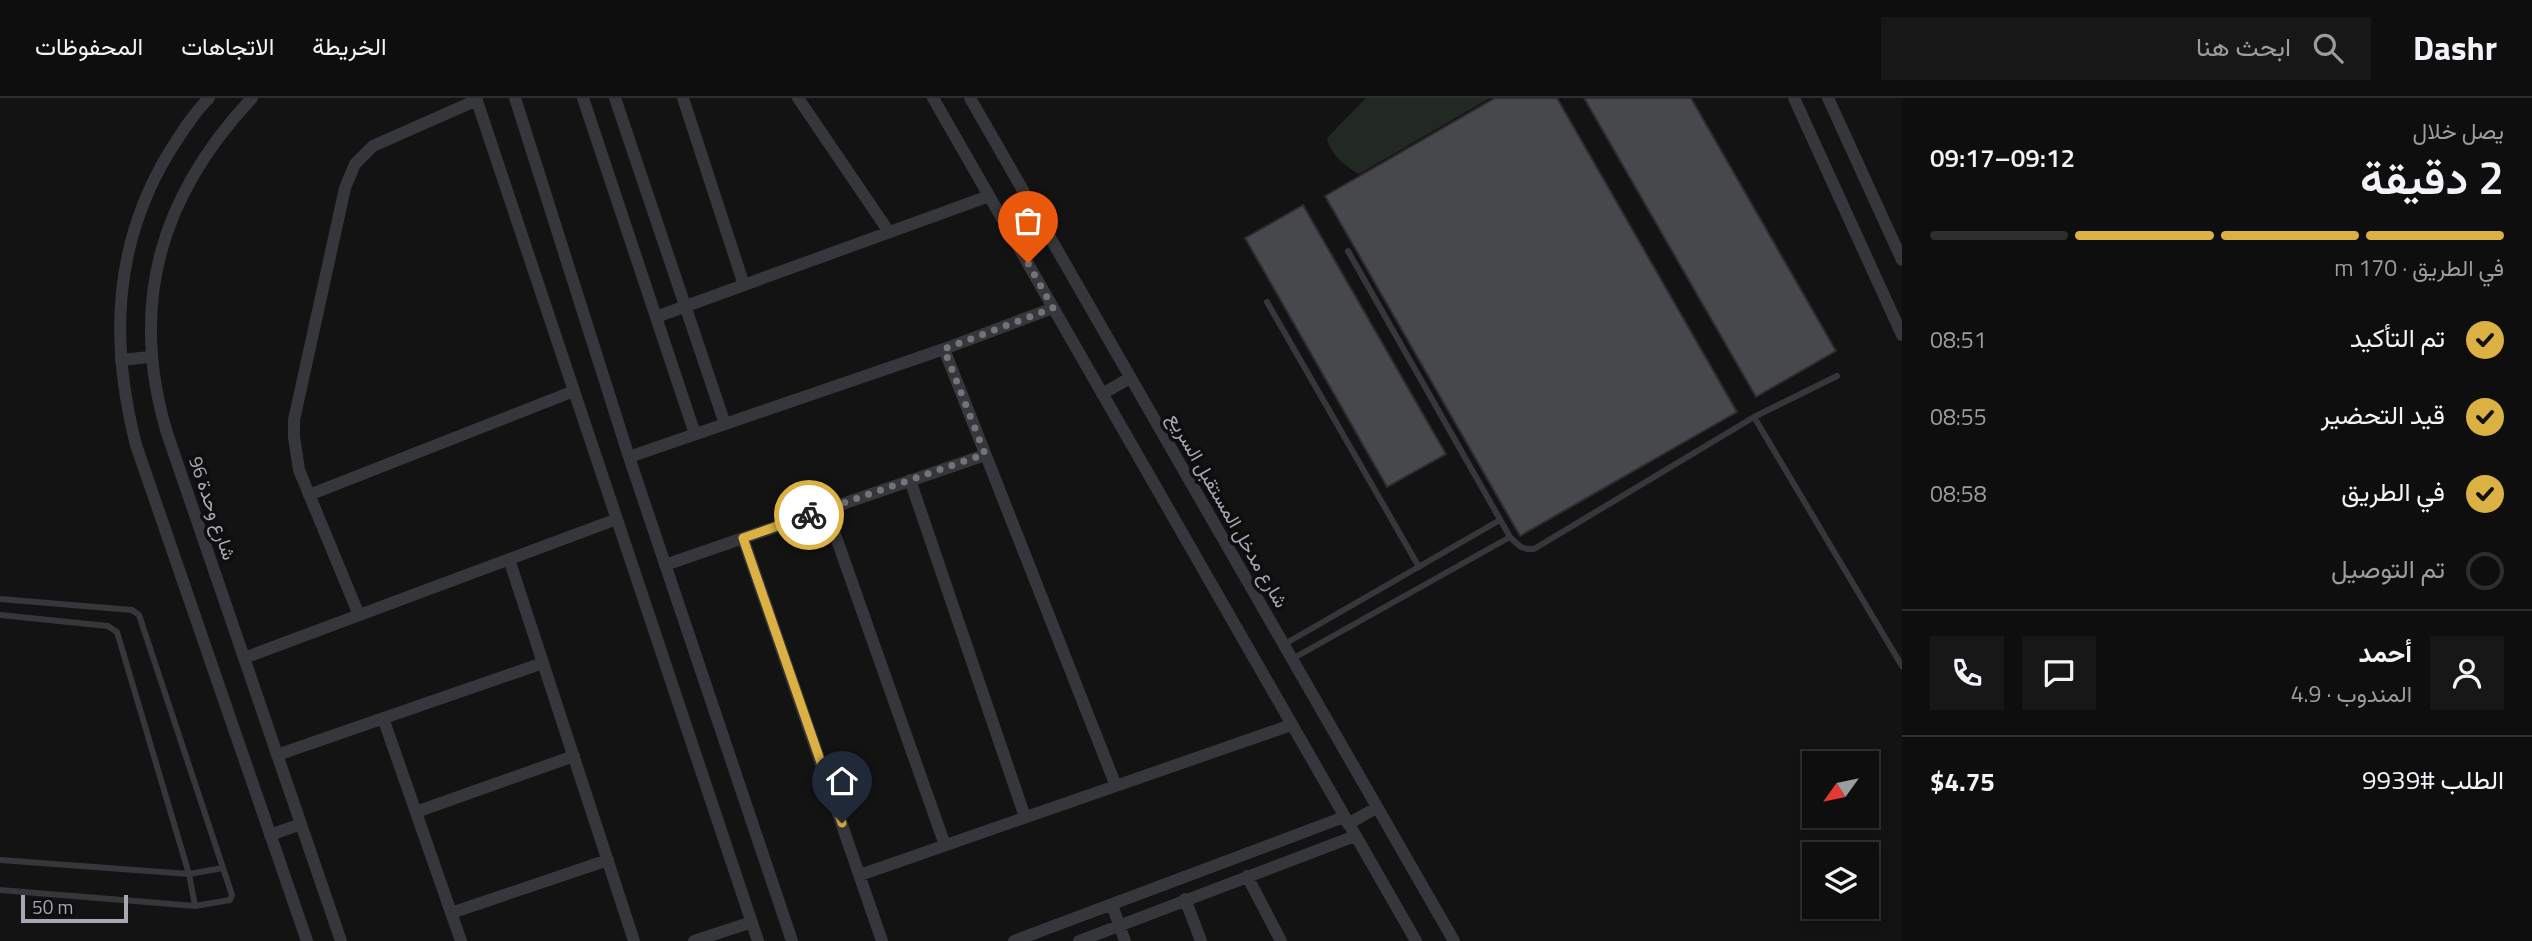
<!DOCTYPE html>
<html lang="ar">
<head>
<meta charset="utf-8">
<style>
	body { margin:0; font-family:"Titillium Web",Vazirmatn,sans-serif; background:#171718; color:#f1f3f6; direction:rtl; height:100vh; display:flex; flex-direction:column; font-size:26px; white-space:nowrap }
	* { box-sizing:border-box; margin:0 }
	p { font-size:23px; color:#9b9c9e }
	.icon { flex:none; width:38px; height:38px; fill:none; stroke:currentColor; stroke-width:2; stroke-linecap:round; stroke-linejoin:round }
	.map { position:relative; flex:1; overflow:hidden; direction:ltr }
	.side { display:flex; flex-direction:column; background:#0e0e0f; width:630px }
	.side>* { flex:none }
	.needle { width:46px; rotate:237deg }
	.fabs { position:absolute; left:1802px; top:653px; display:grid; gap:14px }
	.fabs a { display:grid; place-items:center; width:77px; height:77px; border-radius:0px; background:#0e0e0f; box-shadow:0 4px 10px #0003,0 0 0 2px #2e2e2f; font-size:35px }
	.scale { position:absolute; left:21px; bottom:18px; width:107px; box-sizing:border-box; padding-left:7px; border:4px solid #a6a9b3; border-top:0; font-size:19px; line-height:24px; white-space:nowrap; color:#a6a9b3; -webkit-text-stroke:5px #0e0e0f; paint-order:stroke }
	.pin { position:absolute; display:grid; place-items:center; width:60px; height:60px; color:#fff; margin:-72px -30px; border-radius:50% 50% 50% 0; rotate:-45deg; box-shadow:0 0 7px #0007 }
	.pin .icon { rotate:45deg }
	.courier { position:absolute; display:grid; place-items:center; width:70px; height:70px; margin:-35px; border:5px solid #dcb144; border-radius:50%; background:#fff; color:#222; box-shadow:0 2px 9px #0007 }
	.summary em { font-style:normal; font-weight:600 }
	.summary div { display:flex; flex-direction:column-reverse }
	.summary { display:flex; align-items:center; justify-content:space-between; height:119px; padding:0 28px }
	h1 { font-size:46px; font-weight:600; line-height:52px }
	.bar { display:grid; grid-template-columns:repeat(4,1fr); gap:10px 7px; align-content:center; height:84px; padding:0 28px }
	.bar i { height:9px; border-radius:5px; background:#2e2e2f }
	.bar .selected { background:#dcb144 }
	.bar p { grid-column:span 4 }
	.line { display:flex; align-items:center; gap:18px; padding:0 28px; border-top:2px solid #2e2e2f }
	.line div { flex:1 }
	.round { display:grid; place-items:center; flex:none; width:74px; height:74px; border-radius:0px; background:#171718 }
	ol { padding:0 28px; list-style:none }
	li { display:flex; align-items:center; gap:21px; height:77px }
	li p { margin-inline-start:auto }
	li .icon { padding:7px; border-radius:50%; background:#dcb144; color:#111; stroke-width:4 }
	li:last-child { color:#9b9c9e }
	li i { width:38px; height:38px; border:4px solid #2e2e2f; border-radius:50% }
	header { display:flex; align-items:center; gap:42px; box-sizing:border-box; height:98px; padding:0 35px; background:#0e0e0f; border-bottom:2px solid #2e2e2f }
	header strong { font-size:33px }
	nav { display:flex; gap:38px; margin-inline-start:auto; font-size:24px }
	.search { width:490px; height:63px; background:#171718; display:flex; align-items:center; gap:18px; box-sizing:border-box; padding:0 24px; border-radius:0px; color:#9b9c9e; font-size:26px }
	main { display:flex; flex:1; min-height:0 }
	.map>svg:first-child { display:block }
	.green { fill:#222923 }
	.building { fill:#47484c; stroke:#2d2d30; stroke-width:2 }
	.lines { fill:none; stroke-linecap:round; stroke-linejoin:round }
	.lane { stroke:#36373b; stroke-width:6 }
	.street { stroke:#36373b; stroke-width:12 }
	.done { stroke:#73747b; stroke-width:7; stroke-dasharray:0 12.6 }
	.route { stroke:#dcb144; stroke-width:9 }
	.labels { text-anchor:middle; stroke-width:7; stroke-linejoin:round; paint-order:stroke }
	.street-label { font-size:19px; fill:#a6a9b3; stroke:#0e0e0f }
</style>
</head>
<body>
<header>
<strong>Dashr</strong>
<div class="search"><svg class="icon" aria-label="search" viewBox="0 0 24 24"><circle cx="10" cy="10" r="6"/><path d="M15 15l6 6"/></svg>ابحث هنا</div>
<nav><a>الخريطة</a><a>الاتجاهات</a><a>المحفوظات</a></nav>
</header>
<main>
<section class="side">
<div class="summary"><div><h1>2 دقيقة</h1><p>يصل خلال</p></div><em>09:12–09:17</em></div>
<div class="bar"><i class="selected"></i><i class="selected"></i><i class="selected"></i><i></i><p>في الطريق · 170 m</p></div>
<ol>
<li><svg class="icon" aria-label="check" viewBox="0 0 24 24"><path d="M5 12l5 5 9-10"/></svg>تم التأكيد<p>08:51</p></li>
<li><svg class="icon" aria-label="check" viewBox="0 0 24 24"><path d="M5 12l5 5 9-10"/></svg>قيد التحضير<p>08:55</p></li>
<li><svg class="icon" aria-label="check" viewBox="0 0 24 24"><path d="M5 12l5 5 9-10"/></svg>في الطريق<p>08:58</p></li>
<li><i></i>تم التوصيل</li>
</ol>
<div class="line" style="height:126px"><a class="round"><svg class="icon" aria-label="person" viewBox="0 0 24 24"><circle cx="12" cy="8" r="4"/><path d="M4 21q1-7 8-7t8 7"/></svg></a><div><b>أحمد</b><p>المندوب · 4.9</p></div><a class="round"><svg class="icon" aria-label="chat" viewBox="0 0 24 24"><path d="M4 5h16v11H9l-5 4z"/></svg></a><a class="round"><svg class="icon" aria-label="phone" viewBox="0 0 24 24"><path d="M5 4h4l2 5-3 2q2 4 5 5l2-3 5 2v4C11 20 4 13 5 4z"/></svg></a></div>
<div class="line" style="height:91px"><div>الطلب #9939</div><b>$4.75</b></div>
</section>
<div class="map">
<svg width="1902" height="843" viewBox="0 0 1902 843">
	<rect width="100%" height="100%" fill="#131314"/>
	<!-- green -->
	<path class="green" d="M1366,0H1490L1359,76C1345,69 1330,55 1327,40Z"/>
	<!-- building -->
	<path class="building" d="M1495,0H1557L1737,314L1520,438L1325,98Z
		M1584,0H1691L1836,253L1756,299Z
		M1303,107L1446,356L1387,389L1245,140Z"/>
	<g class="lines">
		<!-- lane -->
		<path class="lane" d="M1348,153L1510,439C1518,447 1522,452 1534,451L1754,319L1837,278
			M1267,204L1419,469
			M1754,319L1902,568
			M0,501L132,512L139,517L232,797L230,802L195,808L0,792
			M0,517L108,528L117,534L189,776L195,808
			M1283,547L1500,422
			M1292,561L1510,439
			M0,762L189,776L223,770"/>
		<!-- street -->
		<path class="street" d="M209,0C193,16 180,37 168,56C113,148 110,245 136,347L307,843
			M252,0C161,97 128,205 167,335L341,843
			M476,0L758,843
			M515,0L629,359L792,843
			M583,0L695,336
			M615,0L725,326
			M683,0L744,187
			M798,0L889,134
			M933,0L1416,843
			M970,0L1454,843
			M1794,0L1902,237
			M1828,0L1902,162
			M656,219L989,98
			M944,251L1116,688
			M121,262L150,259
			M1102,296L1130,280
			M629,359L944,251L1053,210
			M910,382L1025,719
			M309,397L574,293
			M826,411L945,747
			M743,440L882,843
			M509,461L634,843
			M665,467L985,357
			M359,517L299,372L294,339V322L345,90L355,66L373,48L477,2
			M244,560L617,421
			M383,620L461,843
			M277,657L543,565
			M416,714L574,658
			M1348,726L1376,710
			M270,737L301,726
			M860,777L1291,627
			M1247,778L1281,843
			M1185,801L1201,843
			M1112,807L1125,843
			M451,815L608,762
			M694,843L752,824
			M1014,843L1344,719
			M1079,843L1355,738"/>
	</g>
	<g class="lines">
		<!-- done -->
		<path class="done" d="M809,417L985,356L944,251L1053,210L1028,165"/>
		<!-- route -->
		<path class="route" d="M809,417L743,440L842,725"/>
	</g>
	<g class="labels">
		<!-- street labels -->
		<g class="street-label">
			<text transform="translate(213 410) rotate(71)" y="7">شارع وحدة 96</text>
			<text transform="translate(1228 412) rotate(60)" y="7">شارع مدخل المستقبل السريع</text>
		</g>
	</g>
</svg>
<div class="fabs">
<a><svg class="needle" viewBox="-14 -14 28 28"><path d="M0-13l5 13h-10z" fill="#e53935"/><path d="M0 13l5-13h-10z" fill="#9b9c9e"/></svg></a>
<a><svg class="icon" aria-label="layers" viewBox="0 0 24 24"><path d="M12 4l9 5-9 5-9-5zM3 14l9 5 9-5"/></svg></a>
</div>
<div class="scale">50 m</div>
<div class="pin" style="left:1028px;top:165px;background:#ea580c"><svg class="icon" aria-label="bag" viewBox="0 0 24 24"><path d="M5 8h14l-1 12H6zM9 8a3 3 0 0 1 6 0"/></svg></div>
<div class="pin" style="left:842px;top:725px;background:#1f2937"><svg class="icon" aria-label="home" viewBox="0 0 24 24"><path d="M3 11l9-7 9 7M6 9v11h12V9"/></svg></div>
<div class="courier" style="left:809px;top:417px"><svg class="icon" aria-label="bike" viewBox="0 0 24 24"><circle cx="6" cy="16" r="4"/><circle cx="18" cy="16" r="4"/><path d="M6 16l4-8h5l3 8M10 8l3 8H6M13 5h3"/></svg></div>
</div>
</main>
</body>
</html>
